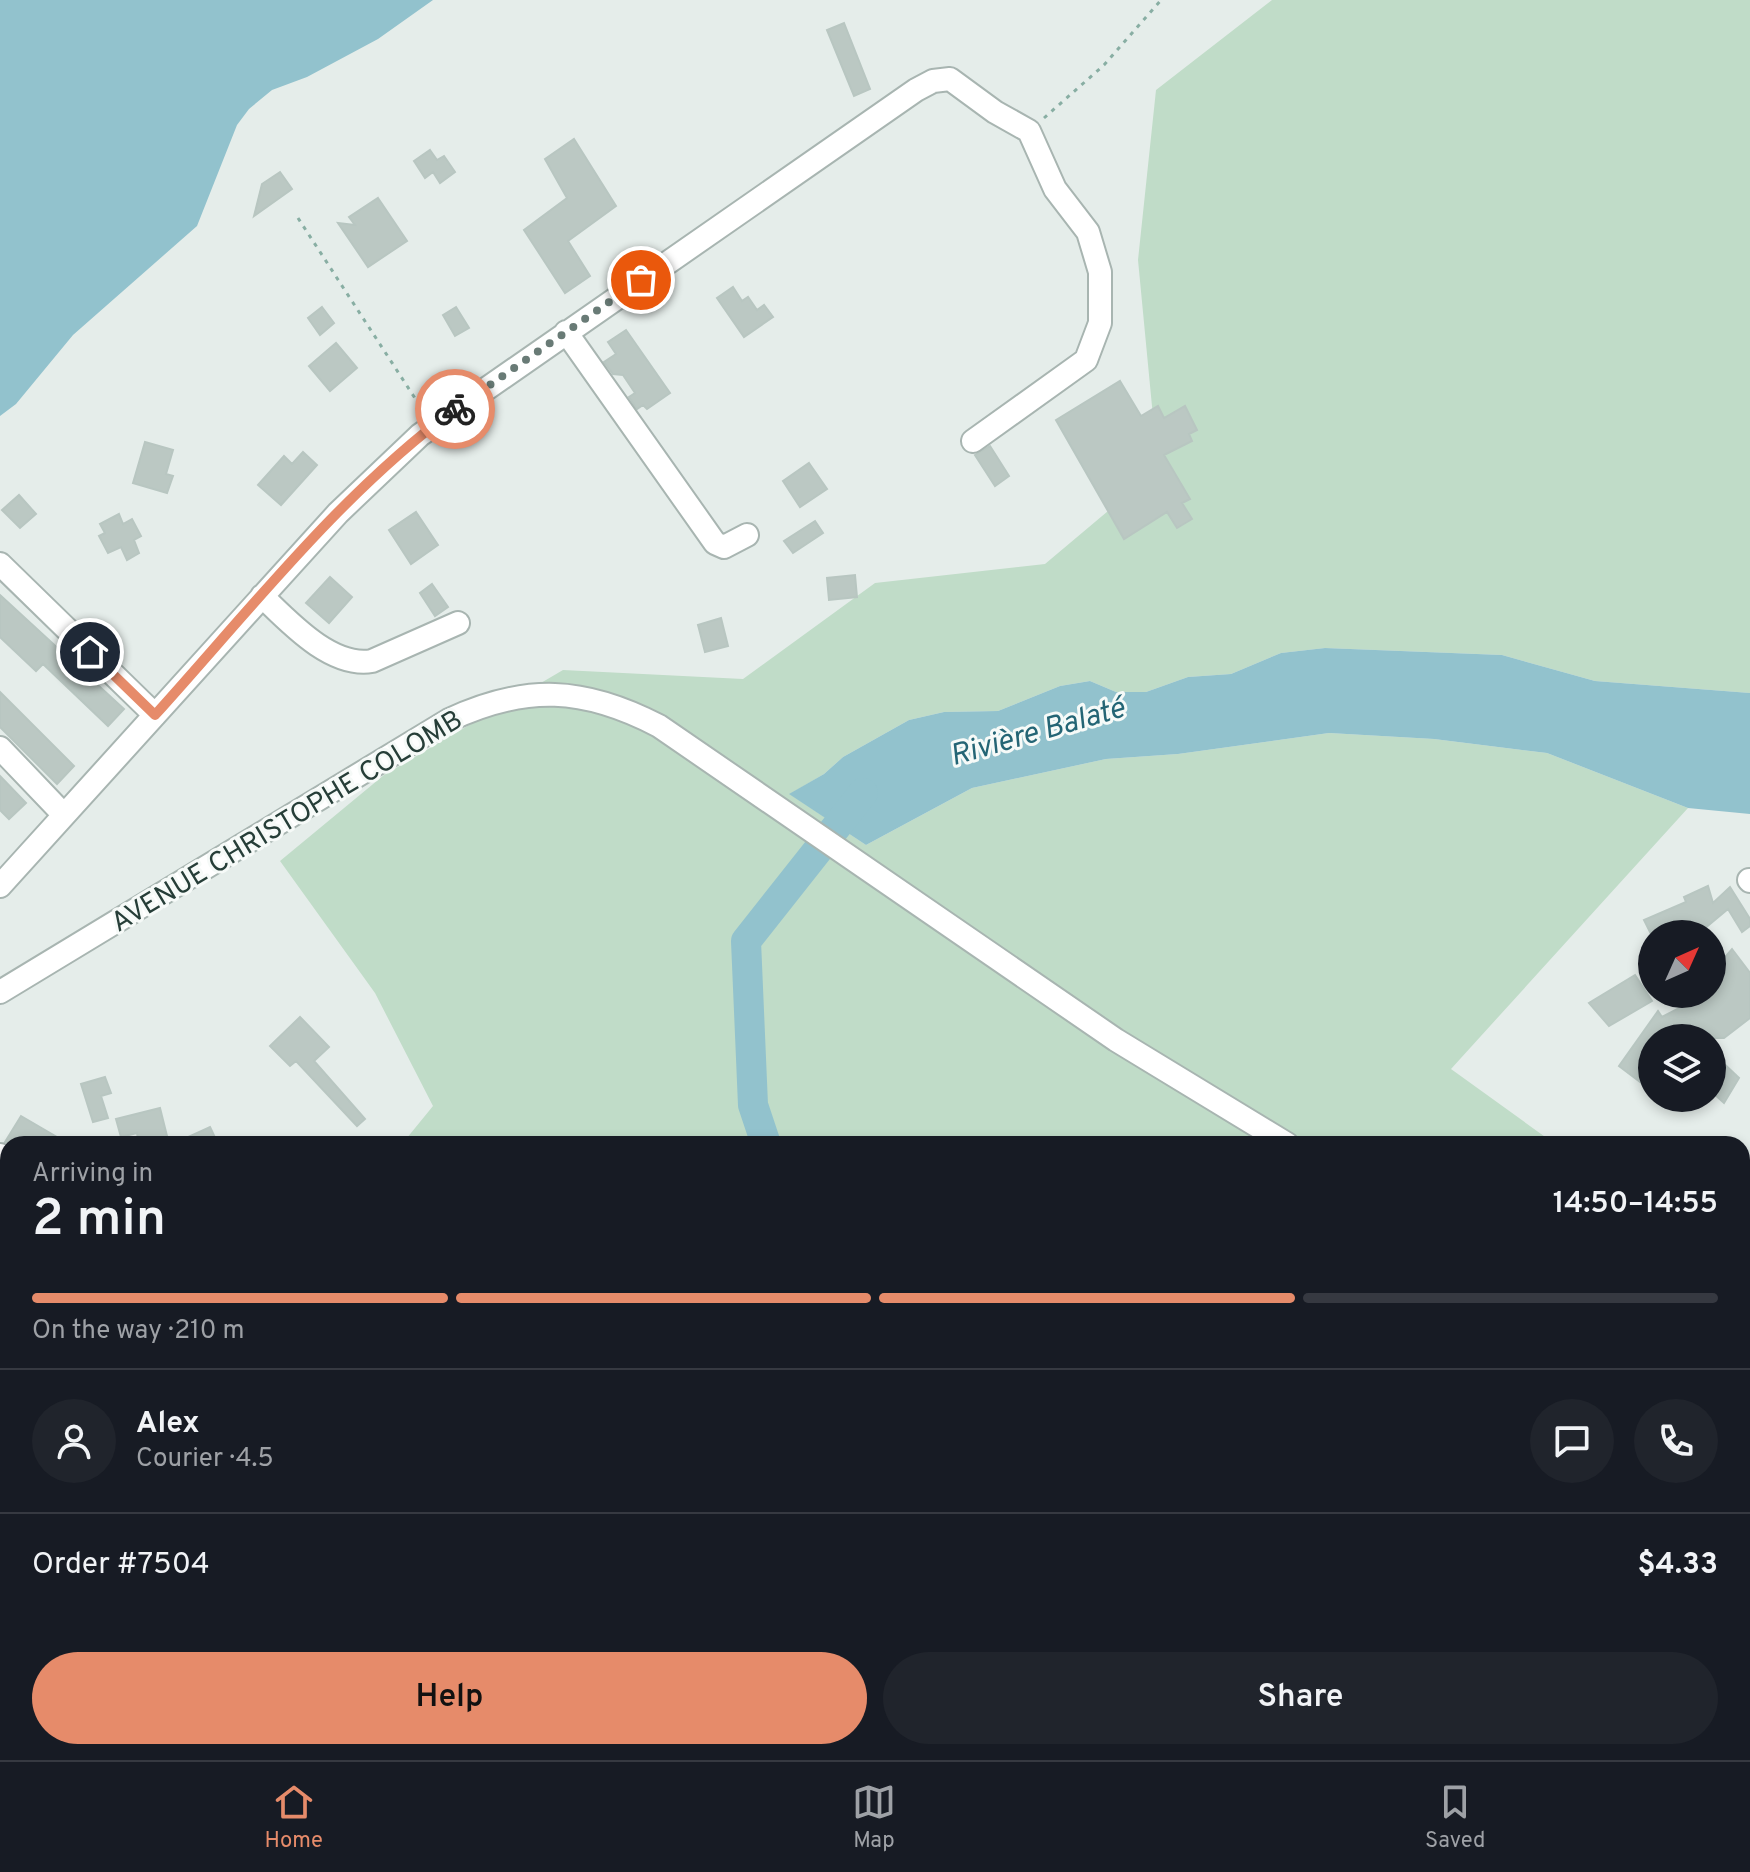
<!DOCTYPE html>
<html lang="en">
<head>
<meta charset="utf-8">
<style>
	body { margin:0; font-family:Overpass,sans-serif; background:#20242c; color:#f1f3f6; height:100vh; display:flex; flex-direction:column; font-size:30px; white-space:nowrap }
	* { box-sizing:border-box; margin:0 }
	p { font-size:26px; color:#9ea1a6 }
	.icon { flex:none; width:44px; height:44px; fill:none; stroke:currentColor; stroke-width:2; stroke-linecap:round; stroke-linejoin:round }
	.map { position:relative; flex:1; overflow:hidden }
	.side { position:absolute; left:0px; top:1136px; width:1750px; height:624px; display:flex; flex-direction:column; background:#171b24; border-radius:24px 24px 0 0; box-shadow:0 4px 12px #0003 }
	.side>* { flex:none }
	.needle { width:52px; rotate:45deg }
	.buttons { position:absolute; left:1638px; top:920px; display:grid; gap:16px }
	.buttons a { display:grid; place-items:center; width:88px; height:88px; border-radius:50%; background:#171b24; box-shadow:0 4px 12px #0003; font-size:40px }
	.pin { position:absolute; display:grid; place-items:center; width:68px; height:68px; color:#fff; margin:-34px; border:4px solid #fff; border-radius:50%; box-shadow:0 2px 8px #0007 }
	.courier { position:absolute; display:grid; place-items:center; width:80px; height:80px; margin:-40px; border:6px solid #e68b6a; border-radius:50%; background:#fff; color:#222; box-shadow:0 2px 10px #0007 }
	.summary em { font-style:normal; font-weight:600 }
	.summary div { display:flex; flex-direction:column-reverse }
	.summary { display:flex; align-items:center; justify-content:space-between; height:136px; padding:0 32px }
	h1 { font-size:52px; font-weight:600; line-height:60px }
	.bar { display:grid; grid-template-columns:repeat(4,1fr); gap:12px 8px; align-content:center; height:96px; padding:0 32px }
	.bar i { height:10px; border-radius:6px; background:#363941 }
	.bar .on { background:#e68b6a }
	.bar p { grid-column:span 4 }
	.line { display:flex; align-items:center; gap:20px; padding:0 32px; border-top:2px solid #363941 }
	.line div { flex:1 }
	.round { display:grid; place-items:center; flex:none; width:84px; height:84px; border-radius:42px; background:#20242c }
	.action { display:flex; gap:16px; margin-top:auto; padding:16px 32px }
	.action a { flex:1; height:92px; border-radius:48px; background:#e68b6a; color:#111; font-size:32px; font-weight:600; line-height:92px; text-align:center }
	.action a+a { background:#20242c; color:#f1f3f6 }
	.dock { display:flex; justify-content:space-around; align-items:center; height:112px; border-top:2px solid #363941; background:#171b24; font-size:22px; color:#9ea1a6 }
	.dock a { display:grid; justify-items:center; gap:4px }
	.dock .on { color:#e68b6a }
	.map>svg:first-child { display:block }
	.green { fill:#c0dcc8 }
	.water { fill:#92c2cd }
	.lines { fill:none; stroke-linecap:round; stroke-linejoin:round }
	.river { stroke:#92c2cd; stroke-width:30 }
	.building { fill:#bbc8c3; stroke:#b8c6c1; stroke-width:2 }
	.minor-casing { stroke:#a8b5b1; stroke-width:26 }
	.path { stroke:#88aea3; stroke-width:3; stroke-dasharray:4 6; stroke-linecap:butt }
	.minor { stroke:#fff; stroke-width:22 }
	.done { stroke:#697b76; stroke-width:8; stroke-dasharray:0 14.4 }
	.route { stroke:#e68b6a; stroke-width:10 }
	.labels { text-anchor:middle; stroke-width:6; stroke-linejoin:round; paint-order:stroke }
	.street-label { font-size:28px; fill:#263e38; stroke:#f6faf8 }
	.water-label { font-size:30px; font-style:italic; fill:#246575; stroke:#f6faf8 }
</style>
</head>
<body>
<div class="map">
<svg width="1750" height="1760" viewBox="0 0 1750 1760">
	<rect width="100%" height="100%" fill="#e5edea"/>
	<!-- green -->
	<path class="green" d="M1272,0H1750V693L1595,681L1502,655L1325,648L1281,653L1231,674L1188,677L1146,692H1116L1090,681L1060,686L998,711L944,712L909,720L843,757L824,774L790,794L866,845L972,788L1106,759L1178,754L1329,733L1434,739L1547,753L1688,808L1451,1069L1555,1144H402L433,1106L375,993L280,861L384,775L563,670L743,679L875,583L1045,564L1158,469L1138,260L1156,90Z
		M1742,1277L1750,1282V1760H604L609,1752H1742Z"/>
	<!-- water -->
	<path class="water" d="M0,0H433L378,39L307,77L272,90L249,109L237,125L197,226L73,335L16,404L0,416Z
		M1325,648L1502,655L1595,681L1750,693V814L1688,808L1547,753L1434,739L1329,733L1178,754L1106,759L972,788L866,845L789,794L824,774L843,757L909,720L944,712L998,711L1060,686L1090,681L1116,692H1146L1188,677L1231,674L1281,653Z"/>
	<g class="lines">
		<!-- river -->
		<path class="river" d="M766,1144L753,1105L746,941L863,793
			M665,1760L670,1752"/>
	</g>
	<!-- building -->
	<path class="building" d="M844,23L870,89L854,96L827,30Z
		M574,139L616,206L568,241L590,276L565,293L524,230L567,198L545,159Z
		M430,150L437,160L444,156L455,172L440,183L433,172L425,178L414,161Z
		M280,172L292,189L254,216L262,184Z
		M378,198L407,241L368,267L338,223L355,225L349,217Z
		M733,287L742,301L748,297L757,310L764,305L773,317L744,337L717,298Z
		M322,307L334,323L320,335L308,318Z
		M456,307L469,328L455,336L443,315Z
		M626,330L670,393L647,409L643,405L637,409L629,397L635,393L623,375L613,374L604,362L616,354L608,342Z
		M336,343L357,368L330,391L309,366Z
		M1120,381L1141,416L1158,406L1164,418L1185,406L1197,430L1189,434L1192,441L1164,455L1190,499L1182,503L1192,519L1177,528L1167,512L1124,539L1056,420Z
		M145,442L173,450L166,474L173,476L167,493L133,483Z
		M990,446L1009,476L995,486L975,455Z
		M303,452L317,465L281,505L258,485L284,456L292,464Z
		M809,463L827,489L800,507L783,481Z
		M19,495L36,514L20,528L2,510Z
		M416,512L438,545L411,564L389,530Z
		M119,514L123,524L132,519L141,536L134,540L139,553L127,560L121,547L108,553L99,536L105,533L100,524Z
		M815,521L823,533L793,553L784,541Z
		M855,575L857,597L829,600L827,578Z
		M330,577L352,597L329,623L306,603Z
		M432,584L448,607L435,616L420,593Z
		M0,595L124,709L108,726L43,664L36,671L0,637Z
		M721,618L728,646L705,652L698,625Z
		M0,692L74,766L57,784L0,727Z
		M0,776L26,803L9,819L0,810Z
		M1708,886L1713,903L1730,887L1750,919V926L1742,932L1728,909L1698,934H1651L1644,920L1686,902L1684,897Z
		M1732,949L1750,973V1018L1724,1038H1652V1091L1619,1066L1658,1011L1662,1017L1697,999L1693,994H1712V972Z
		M1635,975L1652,1001L1609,1026L1589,1003Z
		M300,1017L329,1047L314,1061L365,1119L357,1126L296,1061L290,1066L270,1046Z
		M1720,1060L1739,1078L1724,1103L1712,1092V1070Z
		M105,1077L111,1093L101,1096L108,1118L93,1122L81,1084Z
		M160,1108L169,1144H139L137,1133L121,1137L116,1119Z
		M21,1116L69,1144L5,1142Z
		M210,1127L218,1144H173Z"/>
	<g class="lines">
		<!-- minor casing -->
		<g class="minor-casing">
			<path id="minor" d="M566,332L715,543L724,547L747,535
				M0,564L155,715
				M262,596C289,622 331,668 372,661L458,623
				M0,748L64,815
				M1749,880L1750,881
				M0,886L338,513L420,435L916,90L933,81L950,79L995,112L1029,131L1055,189L1088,232L1100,272V323L1086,360L973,441
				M0,992L449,720C526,684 584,687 659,726L1116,1040L1287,1144
				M0,1155L8,1163
				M0,1385L8,1374
				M1742,1411L1750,1416
				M0,1516L8,1520
				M0,1661L8,1646
				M0,1703L8,1708
				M86,1752L96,1760
				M584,1752L592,1760
				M267,1760L271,1752"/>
		</g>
		<!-- path -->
		<path class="path" d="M1044,118L1104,65L1161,0
			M298,218L422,409"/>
		<!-- minor -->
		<use href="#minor" class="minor"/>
	</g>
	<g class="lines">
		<!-- done -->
		<path class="done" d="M455,409L641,280"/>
		<!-- route -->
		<path class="route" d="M90,652L155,715C250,610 340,494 455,409"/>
	</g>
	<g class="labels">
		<!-- street labels -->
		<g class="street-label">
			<text transform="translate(286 820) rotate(-31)" y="10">AVENUE CHRISTOPHE COLOMB</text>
		</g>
		<!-- water labels -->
		<g class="water-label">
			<text transform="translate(1037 731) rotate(-16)" y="10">Rivière Balaté</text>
		</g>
	</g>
</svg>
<div class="buttons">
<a><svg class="needle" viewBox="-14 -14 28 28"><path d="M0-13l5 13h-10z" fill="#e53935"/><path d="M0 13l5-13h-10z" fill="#9ea1a6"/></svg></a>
<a><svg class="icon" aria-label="layers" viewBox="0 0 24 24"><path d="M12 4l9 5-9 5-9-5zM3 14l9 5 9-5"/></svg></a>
</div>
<div class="pin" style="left:641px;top:280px;background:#ea580c"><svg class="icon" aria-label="bag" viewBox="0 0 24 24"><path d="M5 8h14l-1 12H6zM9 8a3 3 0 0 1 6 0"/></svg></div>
<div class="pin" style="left:90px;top:652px;background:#1f2937"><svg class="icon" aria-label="home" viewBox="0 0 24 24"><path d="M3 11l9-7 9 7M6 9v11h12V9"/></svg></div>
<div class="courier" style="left:455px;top:409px"><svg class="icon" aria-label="bike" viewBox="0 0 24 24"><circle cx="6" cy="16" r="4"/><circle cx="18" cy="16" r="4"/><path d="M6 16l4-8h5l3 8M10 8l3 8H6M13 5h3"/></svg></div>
<section class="side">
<div class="summary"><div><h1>2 min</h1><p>Arriving in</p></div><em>14:50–14:55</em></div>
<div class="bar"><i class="on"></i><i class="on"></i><i class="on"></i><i></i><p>On the way · 210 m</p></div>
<div class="line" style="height:144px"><a class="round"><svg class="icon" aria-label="person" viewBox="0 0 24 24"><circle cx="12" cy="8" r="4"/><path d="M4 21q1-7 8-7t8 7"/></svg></a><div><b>Alex</b><p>Courier · 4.5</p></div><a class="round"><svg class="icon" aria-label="chat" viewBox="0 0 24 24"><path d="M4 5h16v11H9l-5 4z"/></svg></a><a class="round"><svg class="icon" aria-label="phone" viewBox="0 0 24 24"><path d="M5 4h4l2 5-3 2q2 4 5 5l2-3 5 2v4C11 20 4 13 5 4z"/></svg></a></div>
<div class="line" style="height:104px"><div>Order #7504</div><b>$4.33</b></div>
<div class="action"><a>Help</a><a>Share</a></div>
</section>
</div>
<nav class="dock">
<a class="on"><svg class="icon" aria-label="home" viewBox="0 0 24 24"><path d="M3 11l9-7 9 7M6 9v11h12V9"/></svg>Home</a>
<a><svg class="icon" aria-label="map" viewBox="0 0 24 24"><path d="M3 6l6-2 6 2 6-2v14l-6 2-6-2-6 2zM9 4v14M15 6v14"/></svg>Map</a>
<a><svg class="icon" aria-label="saved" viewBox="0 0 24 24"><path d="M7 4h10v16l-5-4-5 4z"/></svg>Saved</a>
</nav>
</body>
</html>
